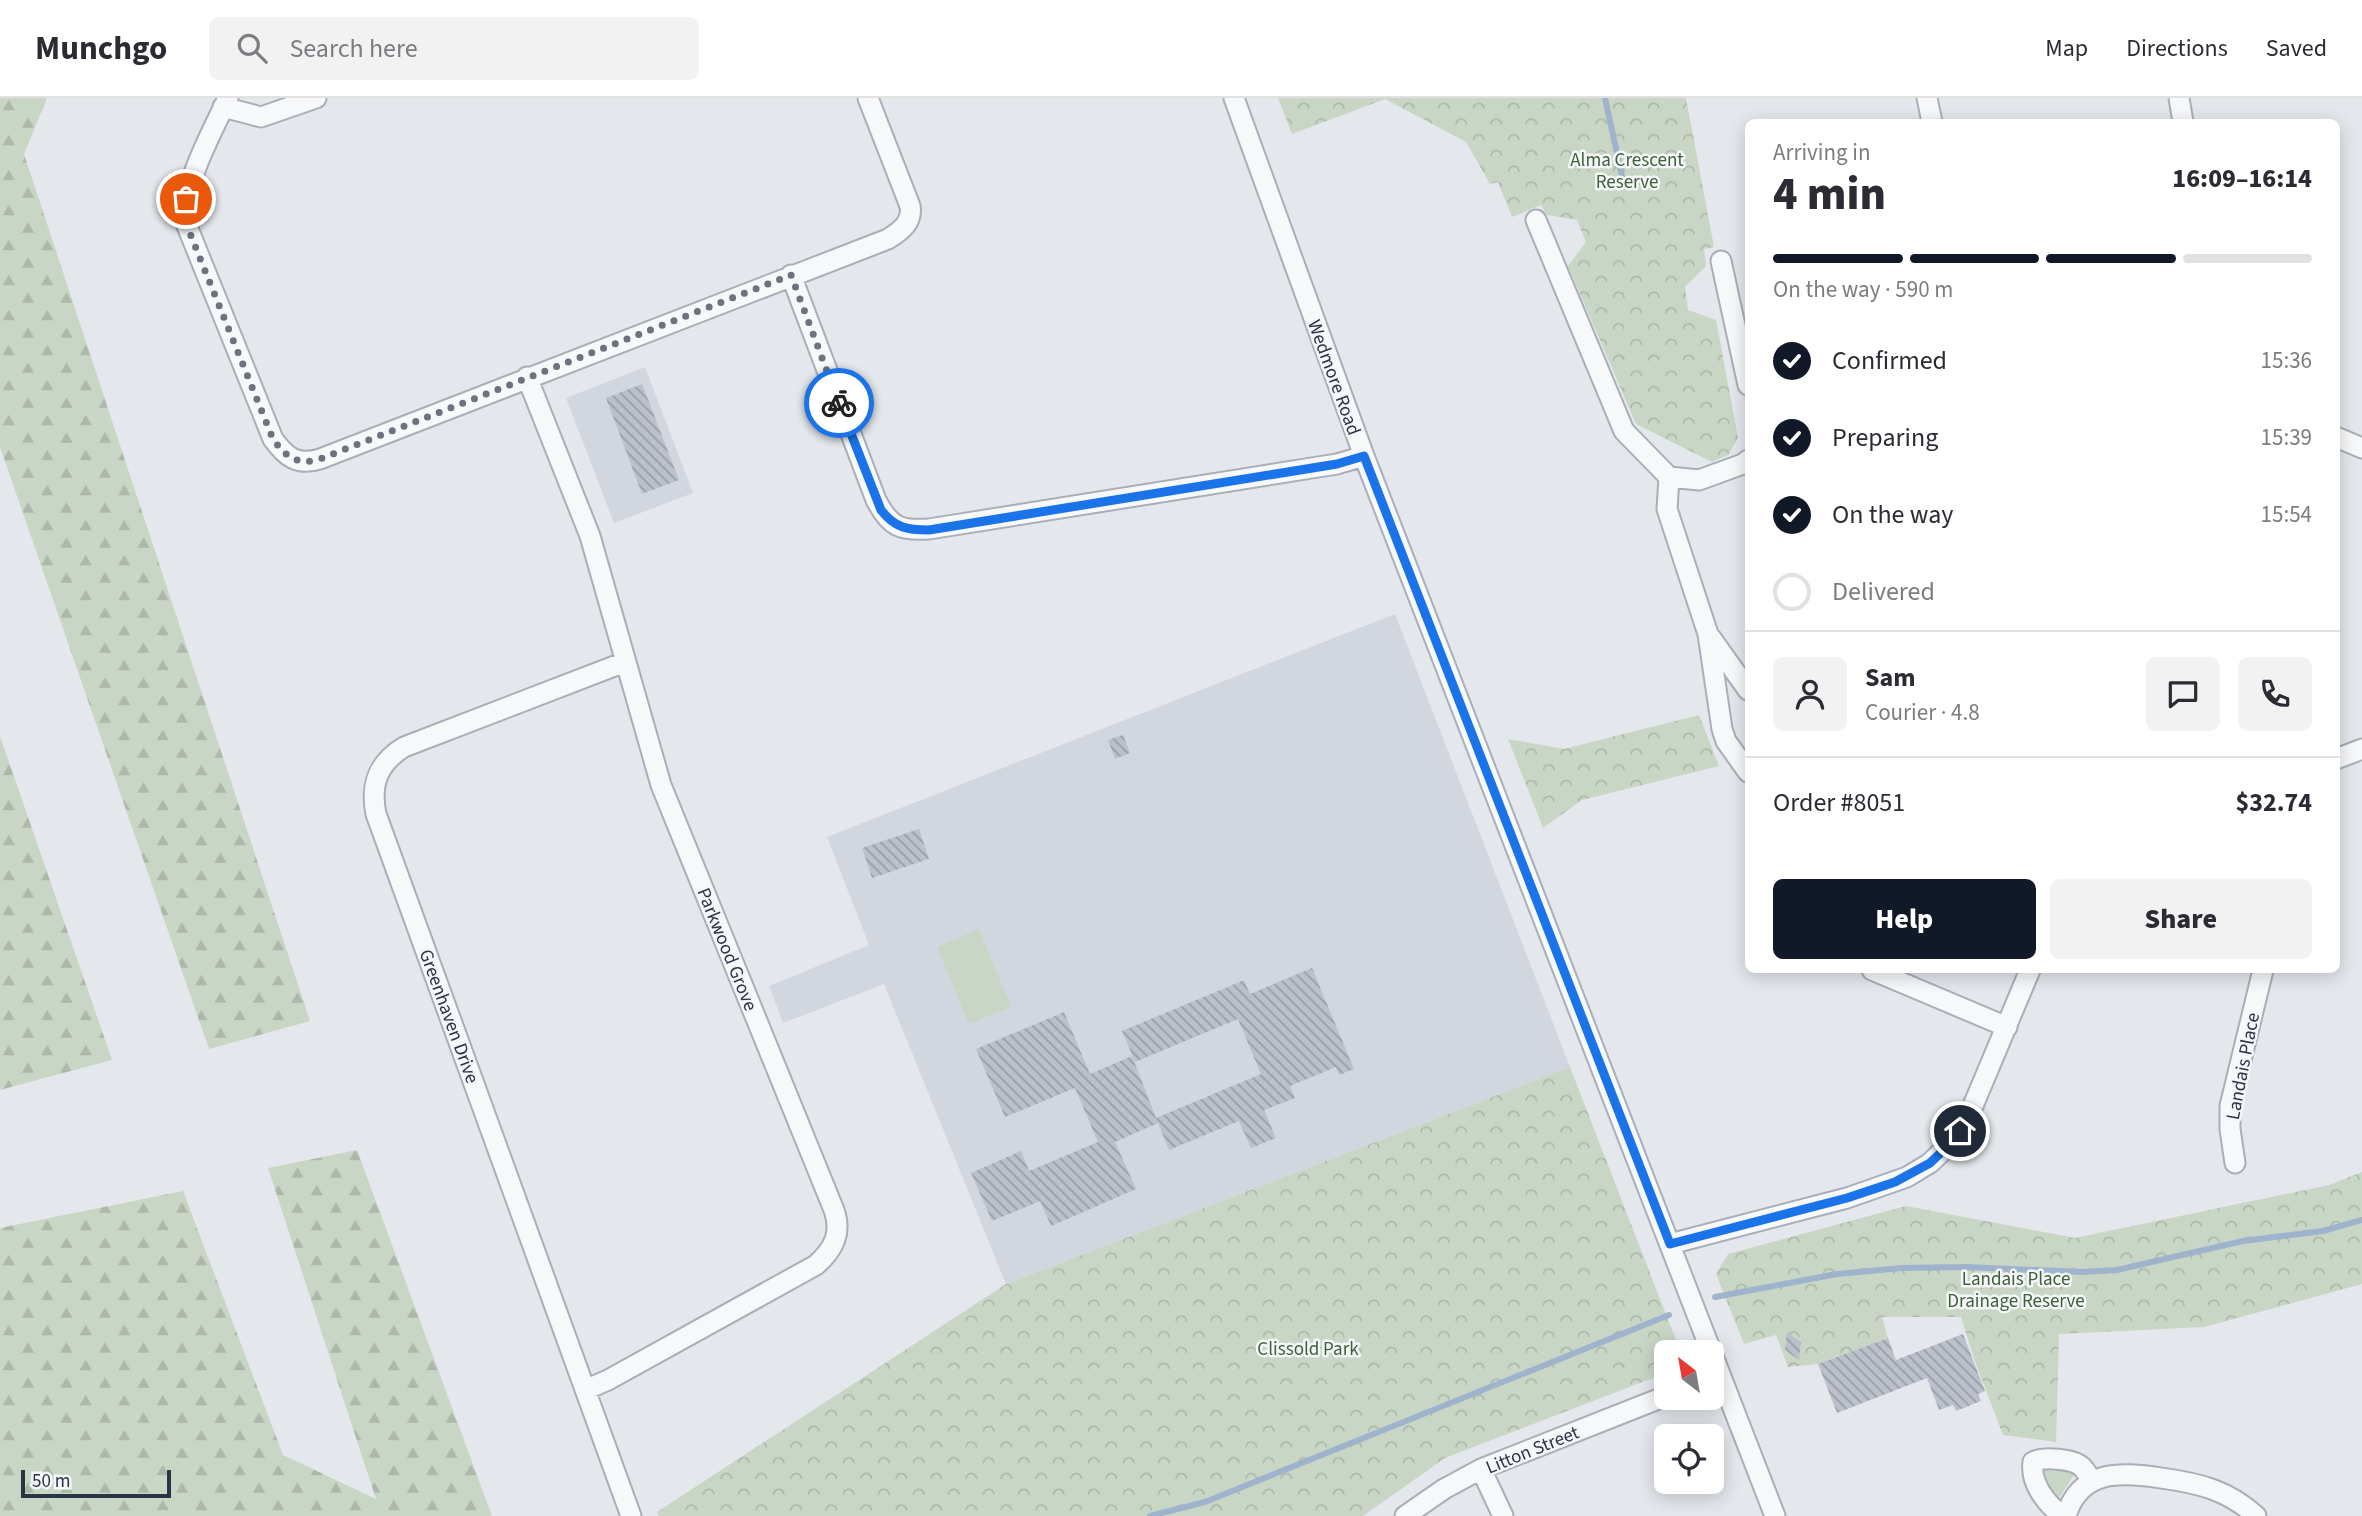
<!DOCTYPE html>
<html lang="en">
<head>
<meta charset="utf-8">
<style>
	body { margin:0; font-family:"Source Sans 3",sans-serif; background:#f2f2f3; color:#2b2b33; height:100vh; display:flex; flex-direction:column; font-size:26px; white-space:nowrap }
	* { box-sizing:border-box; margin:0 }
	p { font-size:23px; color:#7c7c81 }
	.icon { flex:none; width:38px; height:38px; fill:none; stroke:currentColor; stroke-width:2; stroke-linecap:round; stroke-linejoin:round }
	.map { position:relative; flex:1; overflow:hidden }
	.drawer { position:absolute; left:1745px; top:21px; width:595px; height:854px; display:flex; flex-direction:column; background:#fff; border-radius:10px; box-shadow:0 4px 18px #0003 }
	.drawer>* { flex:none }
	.needle { width:46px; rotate:329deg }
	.fabs { position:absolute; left:1654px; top:1242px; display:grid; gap:14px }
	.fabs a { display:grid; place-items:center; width:70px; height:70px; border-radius:10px; background:#fff; box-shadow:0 4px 18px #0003; font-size:35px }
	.scale { position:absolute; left:21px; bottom:18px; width:150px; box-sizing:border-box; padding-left:7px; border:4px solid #2b3445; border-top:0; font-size:19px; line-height:24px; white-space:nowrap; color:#2b3445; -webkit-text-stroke:5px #f4f6f9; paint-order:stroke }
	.pin { position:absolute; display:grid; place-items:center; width:60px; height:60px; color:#fff; margin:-30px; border:4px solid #fff; border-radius:50%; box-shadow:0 2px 7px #0007 }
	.courier { position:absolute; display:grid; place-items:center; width:70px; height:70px; margin:-35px; border:5px solid #1a73e8; border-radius:50%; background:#fff; color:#222; box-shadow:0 2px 9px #0007 }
	.headline em { font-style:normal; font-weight:800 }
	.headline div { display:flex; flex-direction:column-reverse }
	.headline { display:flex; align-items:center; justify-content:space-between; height:119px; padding:0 28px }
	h1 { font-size:46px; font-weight:800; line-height:52px }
	.bar { display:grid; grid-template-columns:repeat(4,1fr); gap:10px 7px; align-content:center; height:84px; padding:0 28px }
	.bar i { height:9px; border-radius:5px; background:#e1e1e2 }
	.bar .current { background:#111827 }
	.bar p { grid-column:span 4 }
	.line { display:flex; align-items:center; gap:18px; padding:0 28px; border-top:2px solid #e1e1e2 }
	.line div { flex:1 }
	.round { display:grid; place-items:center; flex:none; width:74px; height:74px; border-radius:10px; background:#f2f2f3 }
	ol { padding:0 28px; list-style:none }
	li { display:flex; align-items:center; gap:21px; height:77px }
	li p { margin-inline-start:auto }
	li .icon { padding:7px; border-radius:50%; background:#111827; color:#fff; stroke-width:4 }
	li:last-child { color:#7c7c81 }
	li i { width:38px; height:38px; border:4px solid #e1e1e2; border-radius:50% }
	.primary-button { display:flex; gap:14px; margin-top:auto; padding:14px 28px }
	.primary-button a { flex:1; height:80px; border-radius:10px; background:#111827; color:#fff; font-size:28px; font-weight:800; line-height:80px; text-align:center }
	.primary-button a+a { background:#f2f2f3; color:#2b2b33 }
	header { display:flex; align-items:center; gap:42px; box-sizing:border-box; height:98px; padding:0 35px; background:#fff; border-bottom:2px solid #e1e1e2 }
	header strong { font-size:33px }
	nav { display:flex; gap:38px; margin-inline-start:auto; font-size:24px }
	.search { width:490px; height:63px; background:#f2f2f3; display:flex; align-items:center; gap:18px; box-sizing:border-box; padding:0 24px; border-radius:10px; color:#7c7c81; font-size:26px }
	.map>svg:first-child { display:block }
	.built { fill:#d2d6de }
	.grass { fill:#c9d6c5 }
	.forest { fill:url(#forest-firs) }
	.park { fill:url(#park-crowns) }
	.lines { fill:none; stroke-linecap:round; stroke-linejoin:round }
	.stream { stroke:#9fb4cc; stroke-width:6 }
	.building { fill:url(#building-back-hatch) }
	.minor-casing { stroke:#a9aeb7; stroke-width:23 }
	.minor { stroke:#f7f8fa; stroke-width:19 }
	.done { stroke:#6c737f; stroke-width:7; stroke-dasharray:0 12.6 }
	.route { stroke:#1a73e8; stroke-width:9 }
	.labels { text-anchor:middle; stroke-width:5; stroke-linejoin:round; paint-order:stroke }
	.park-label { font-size:19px; fill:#3f6138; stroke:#f4f6f9 }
	.street-label { font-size:19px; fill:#2b3445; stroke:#f4f6f9 }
</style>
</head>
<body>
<header>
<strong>Munchgo</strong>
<div class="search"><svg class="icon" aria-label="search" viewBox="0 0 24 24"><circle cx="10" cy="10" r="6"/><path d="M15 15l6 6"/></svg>Search here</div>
<nav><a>Map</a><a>Directions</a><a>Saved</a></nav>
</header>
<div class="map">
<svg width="2362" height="1418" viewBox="0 0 2362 1418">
	<defs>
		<pattern id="forest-firs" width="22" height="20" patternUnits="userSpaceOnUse" patternTransform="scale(1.75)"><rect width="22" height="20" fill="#c9d6c5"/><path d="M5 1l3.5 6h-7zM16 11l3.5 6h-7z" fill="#adb8ab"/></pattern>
		<pattern id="park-crowns" width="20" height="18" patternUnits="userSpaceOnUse" patternTransform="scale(1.75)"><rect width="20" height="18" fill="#c9d6c5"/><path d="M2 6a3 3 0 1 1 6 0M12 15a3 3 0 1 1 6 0" fill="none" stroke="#adb8ab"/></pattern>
		<pattern id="building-back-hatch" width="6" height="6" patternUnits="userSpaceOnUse" patternTransform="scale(1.75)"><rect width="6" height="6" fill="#bbc0ca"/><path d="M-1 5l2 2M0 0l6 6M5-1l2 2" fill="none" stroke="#989da6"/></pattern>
	</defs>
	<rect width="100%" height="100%" fill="#e4e7ec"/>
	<!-- built -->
	<path class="built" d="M645,269L693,395L614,425L566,300Z
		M1395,516L1570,969L1006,1186L884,886L783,925L769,888L869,847L827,739Z"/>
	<!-- grass -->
	<path class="grass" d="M979,831L1011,909L969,926L937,849Z
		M2046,1370L2072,1374L2074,1377L2059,1400L2051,1398L2043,1376Z"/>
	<!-- forest -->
	<path class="forest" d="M0,0H47L24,56L310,923L209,951L0,349Z
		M0,638L112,962L0,992Z
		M357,1052L492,1418H0V1130L183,1093L283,1357L376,1401L268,1070Z"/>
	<!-- park -->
	<path class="park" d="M1278,0H1686L1714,149L1704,151L1706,168L1685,189L1688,212L1716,222L1738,340L1728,357L1712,364L1636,326L1568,168L1586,144L1577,122L1547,117L1541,107L1512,119L1498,84L1490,86L1466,44L1385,1L1292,36Z
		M1699,617L1719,668L1582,702L1543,730L1508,641L1564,651Z
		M1570,969L1681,1255H1666V1275L1445,1360L1363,1418H659L657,1414L1006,1186Z
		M2362,1074V1186L2204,1229L2059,1236L2056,1344L2003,1337L1973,1258L1961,1219H1882L1888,1240L1818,1266L1788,1269L1776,1237L1744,1246L1716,1176L1728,1156L1906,1108L2075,1140L2329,1087Z"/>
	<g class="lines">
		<!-- stream -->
		<path class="stream" d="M1605,0L1623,83
			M1715,1199L1837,1176L1902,1170L1966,1169L2081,1174L2117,1172L2243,1143L2323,1133L2362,1122
			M1150,1418L1205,1404L1669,1217"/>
	</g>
	<!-- building -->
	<path class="building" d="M642,286L679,382L642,396L606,300Z
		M1123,637L1130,655L1115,661L1108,642Z
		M919,731L929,761L872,780L862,750Z
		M1312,870L1354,971L1339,977L1336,969L1290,988L1295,1000L1264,1012L1276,1040L1251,1050L1239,1023L1169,1052L1156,1020L1261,976L1238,921L1135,964L1122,933L1244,882L1250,896Z
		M1064,914L1090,976L1132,958L1158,1025L1115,1044L1136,1091L1051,1128L1040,1103L992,1123L971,1075L1021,1053L1029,1073L1098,1044L1075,990L1005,1019L976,951Z
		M1787,1234L1801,1245L1799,1262L1785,1252Z
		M1963,1236L1985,1293L1978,1296L1981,1303L1956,1313L1953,1307L1939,1312L1927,1280L1837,1315L1818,1266L1888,1240L1896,1262Z"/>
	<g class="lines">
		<!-- minor casing -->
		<g class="minor-casing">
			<path id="minor" d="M228,0C212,34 179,92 187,128L273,341C286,359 297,368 320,361L888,141C901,133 913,124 910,108L868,0
				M1234,0L1364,358L1775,1418
				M1927,0L1932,24
				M2179,0L2183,24
				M223,9L261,19L316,0
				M1536,122L1624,333L1669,379
				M1721,163L1748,287
				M791,177L876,402C890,429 900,433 929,431L1337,366L1364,358
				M527,279L590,438L661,687L834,1112C842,1135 834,1151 816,1167L608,1282L585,1292
				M2336,339L2362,350
				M1669,379L1667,411L1708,536L1722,631L1726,643L1748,674
				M1669,379L1699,382L1743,366L1748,362
				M1711,540L1748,592
				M625,564L404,649C378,665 370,686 376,716L631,1418
				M2336,661L2362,651
				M1872,872L2007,929
				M2235,1065L2230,1031V1008L2263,872
				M1670,1146L1847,1100L1907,1079L1930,1065L1951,1045L1967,1022L2030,872
				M1481,1371L1503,1418
				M1405,1418L1444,1391L1481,1371L1666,1298
				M2063,1418C2046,1406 2030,1385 2033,1364C2043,1358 2074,1361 2082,1369C2086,1373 2089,1379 2092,1383
				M2066,1418C2080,1371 2121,1374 2161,1380C2198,1385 2228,1392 2256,1418"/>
		</g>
		<!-- minor -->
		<use href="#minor" class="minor"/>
	</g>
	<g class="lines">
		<!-- done -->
		<path class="done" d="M186,101L184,114L187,128L273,341C286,359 297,368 320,361L791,177L839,305"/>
		<!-- route -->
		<path class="route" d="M839,305L881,412C895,430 907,432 929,432L1337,366L1364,358L1670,1146L1847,1100L1895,1084L1930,1065L1951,1045L1960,1033"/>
	</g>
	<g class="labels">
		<!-- park labels -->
		<g class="park-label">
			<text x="1627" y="68">Alma Crescent<tspan x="1627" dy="22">Reserve</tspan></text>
			<text x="2016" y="1187">Landais Place<tspan x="2016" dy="22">Drainage Reserve</tspan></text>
			<text x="1308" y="1257">Clissold Park</text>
		</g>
		<!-- street labels -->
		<g class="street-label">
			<text transform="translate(1335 279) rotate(70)" y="7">Wedmore Road</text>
			<text transform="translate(728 851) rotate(68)" y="7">Parkwood Grove</text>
			<text transform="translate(450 918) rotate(70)" y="7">Greenhaven Drive</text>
			<text transform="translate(2242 968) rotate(-79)" y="7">Landais Place</text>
			<text transform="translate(1532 1351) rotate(-22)" y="7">Litton Street</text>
		</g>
	</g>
</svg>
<div class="fabs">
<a><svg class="needle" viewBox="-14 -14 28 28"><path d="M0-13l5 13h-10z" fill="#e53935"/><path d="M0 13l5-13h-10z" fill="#7c7c81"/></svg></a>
<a><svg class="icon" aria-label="locate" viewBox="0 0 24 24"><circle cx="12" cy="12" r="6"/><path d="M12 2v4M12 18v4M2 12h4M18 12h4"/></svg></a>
</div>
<div class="scale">50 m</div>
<div class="pin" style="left:186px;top:101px;background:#ea580c"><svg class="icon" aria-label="bag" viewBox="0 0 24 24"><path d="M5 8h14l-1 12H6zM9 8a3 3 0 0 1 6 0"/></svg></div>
<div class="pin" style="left:1960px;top:1033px;background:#1f2937"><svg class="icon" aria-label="home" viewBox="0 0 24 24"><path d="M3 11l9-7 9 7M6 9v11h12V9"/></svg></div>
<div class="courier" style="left:839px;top:305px"><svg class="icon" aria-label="bike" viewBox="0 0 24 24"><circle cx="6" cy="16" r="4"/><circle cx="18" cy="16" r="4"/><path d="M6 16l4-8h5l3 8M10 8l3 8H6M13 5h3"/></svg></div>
<section class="drawer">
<div class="headline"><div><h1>4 min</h1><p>Arriving in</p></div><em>16:09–16:14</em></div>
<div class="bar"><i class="current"></i><i class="current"></i><i class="current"></i><i></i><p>On the way · 590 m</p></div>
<ol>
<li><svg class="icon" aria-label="check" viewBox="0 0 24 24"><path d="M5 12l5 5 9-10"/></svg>Confirmed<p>15:36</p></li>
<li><svg class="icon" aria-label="check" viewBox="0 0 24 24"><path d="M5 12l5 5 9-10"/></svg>Preparing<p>15:39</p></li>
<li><svg class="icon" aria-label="check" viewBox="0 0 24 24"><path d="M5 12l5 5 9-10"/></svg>On the way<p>15:54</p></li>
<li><i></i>Delivered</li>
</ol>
<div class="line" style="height:126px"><a class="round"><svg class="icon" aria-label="person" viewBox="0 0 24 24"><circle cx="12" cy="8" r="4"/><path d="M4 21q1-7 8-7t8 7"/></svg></a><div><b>Sam</b><p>Courier · 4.8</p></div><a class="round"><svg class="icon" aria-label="chat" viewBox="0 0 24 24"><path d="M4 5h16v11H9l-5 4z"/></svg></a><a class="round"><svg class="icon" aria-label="phone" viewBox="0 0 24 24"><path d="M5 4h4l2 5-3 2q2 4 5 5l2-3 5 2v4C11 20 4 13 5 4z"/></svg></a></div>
<div class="line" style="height:91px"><div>Order #8051</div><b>$32.74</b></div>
<div class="primary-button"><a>Help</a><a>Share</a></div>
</section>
</div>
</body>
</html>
